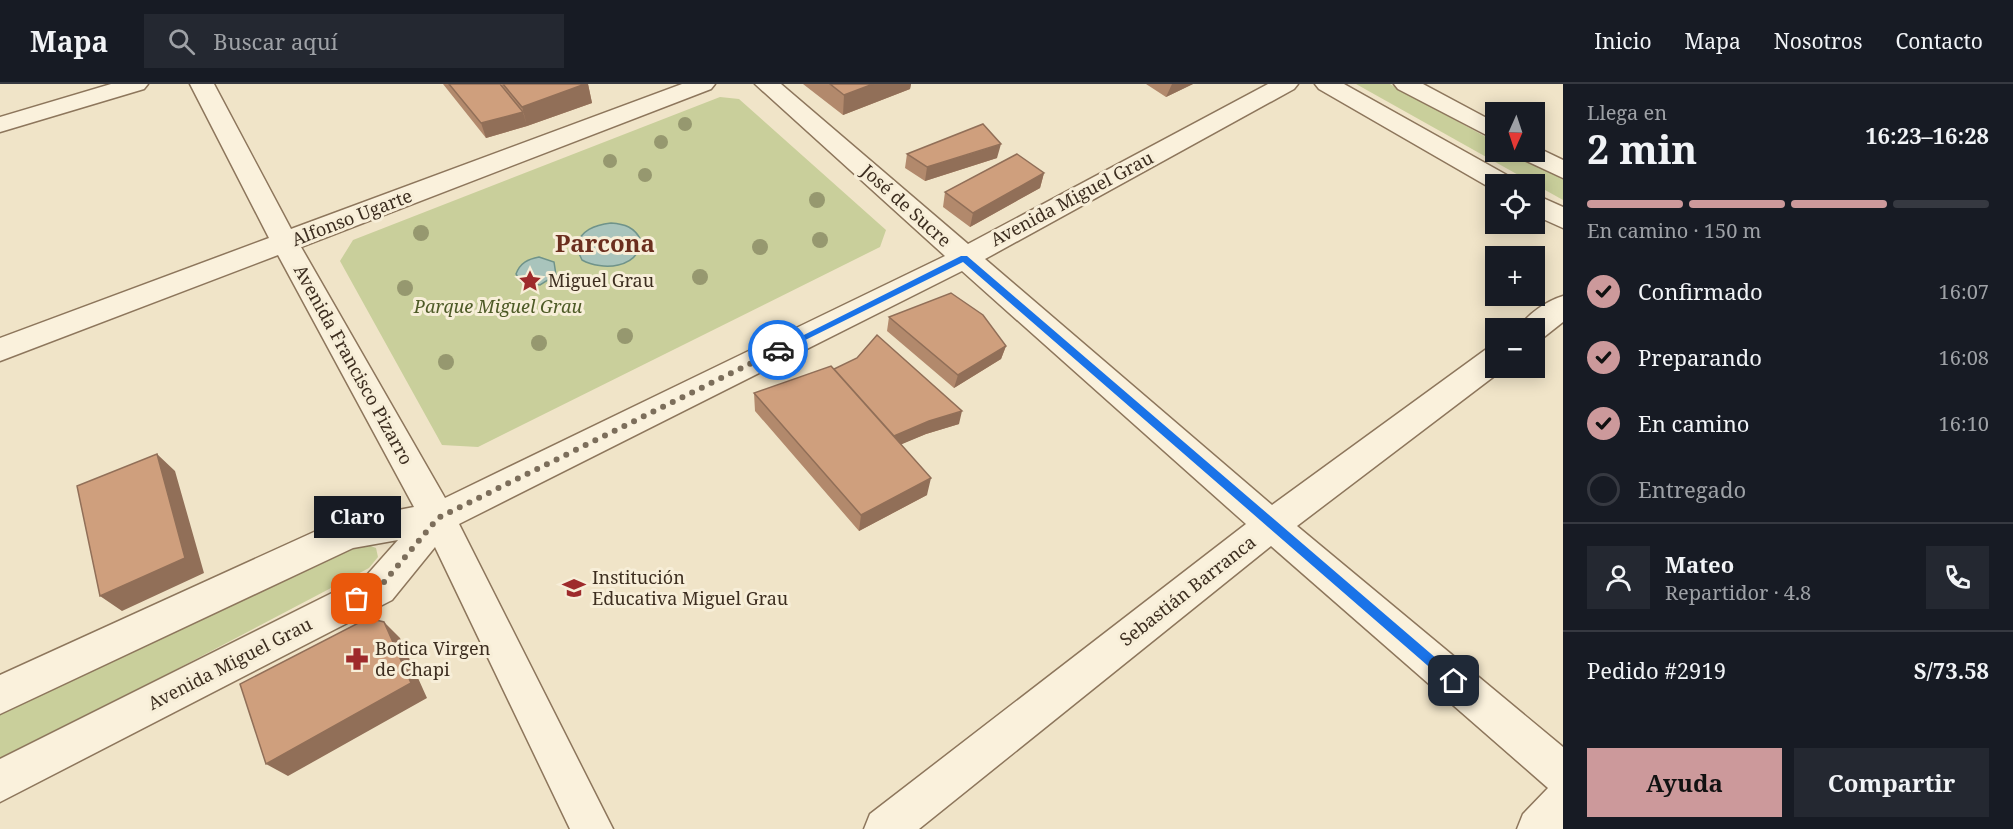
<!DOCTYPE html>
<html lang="es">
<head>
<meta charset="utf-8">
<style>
	body { margin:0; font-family:"Noto Serif",serif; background:#242831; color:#f1f3f6; height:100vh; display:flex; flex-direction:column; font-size:22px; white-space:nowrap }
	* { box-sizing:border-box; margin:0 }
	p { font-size:20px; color:#9ea1a6 }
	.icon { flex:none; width:33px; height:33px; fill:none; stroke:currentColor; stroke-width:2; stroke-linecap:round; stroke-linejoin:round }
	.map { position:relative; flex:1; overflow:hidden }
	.details { display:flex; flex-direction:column; background:#171b24; width:450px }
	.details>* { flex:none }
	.needle { width:39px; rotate:183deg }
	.fabs { position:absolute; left:1485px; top:18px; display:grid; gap:12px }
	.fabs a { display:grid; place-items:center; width:60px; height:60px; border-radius:0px; background:#171b24; box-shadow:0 3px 15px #0003; font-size:30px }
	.pin { position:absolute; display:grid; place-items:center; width:51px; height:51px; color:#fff; margin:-26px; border-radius:12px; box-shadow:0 3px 9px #0006 }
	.courier { position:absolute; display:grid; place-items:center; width:60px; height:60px; margin:-30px; border:4px solid #1a73e8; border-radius:50%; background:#fff; color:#222; box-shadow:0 2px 8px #0007 }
	.bubble { position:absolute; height:42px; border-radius:0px; background:#171b24; box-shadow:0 3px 15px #0003; font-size:20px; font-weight:700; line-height:42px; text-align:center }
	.headline em { font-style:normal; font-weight:700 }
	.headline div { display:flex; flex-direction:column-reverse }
	.headline { display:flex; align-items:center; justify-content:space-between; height:102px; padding:0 24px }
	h1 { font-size:39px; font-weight:700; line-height:45px }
	.bar { display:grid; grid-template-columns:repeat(4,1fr); gap:9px 6px; align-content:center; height:72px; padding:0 24px }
	.bar i { height:8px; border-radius:4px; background:#363941 }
	.bar .active { background:#cc999b }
	.bar p { grid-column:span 4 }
	.line { display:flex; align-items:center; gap:15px; padding:0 24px; border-top:2px solid #363941 }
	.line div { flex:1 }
	.round { display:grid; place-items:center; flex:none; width:63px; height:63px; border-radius:0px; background:#242831 }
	ol { padding:0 24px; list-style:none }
	li { display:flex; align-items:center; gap:18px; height:66px }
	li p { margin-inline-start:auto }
	li .icon { padding:6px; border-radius:50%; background:#cc999b; color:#111; stroke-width:4 }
	li:last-child { color:#9ea1a6 }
	li i { width:33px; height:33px; border:3px solid #363941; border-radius:50% }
	.button { display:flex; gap:12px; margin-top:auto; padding:12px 24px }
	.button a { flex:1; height:69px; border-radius:0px; background:#cc999b; color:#111; font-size:24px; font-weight:700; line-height:69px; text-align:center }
	.button a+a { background:#242831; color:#f1f3f6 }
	header { display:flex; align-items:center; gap:36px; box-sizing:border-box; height:84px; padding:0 30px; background:#171b24; border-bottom:2px solid #363941 }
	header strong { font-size:28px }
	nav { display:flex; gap:33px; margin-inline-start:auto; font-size:21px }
	.search { width:420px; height:54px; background:#242831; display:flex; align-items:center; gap:15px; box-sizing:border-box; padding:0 21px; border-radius:0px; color:#9ea1a6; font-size:22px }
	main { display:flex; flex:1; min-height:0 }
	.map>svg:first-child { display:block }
	.green { fill:#c9cf9b }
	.water { fill:#a9c4bc; stroke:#6f938a; stroke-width:1.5 }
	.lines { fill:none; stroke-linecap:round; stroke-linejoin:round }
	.minor-casing { stroke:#8d765c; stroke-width:3 }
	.tertiary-casing { stroke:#8d765c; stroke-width:3 }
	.minor { fill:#faf1dc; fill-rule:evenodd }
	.tertiary { fill:#faf1dc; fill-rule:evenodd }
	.tree { fill:#96986f }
	.wall { fill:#b2896c }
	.shaded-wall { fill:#916f58 }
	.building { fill:#cf9f7d; stroke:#916f58; stroke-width:1.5 }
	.route { fill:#1a73e8 }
	.done { stroke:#7c6e5b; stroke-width:6; stroke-dasharray:0 10.8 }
	.labels { text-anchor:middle; stroke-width:6; stroke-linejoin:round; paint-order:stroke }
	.street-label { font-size:18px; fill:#3d2e20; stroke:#f7eed8 }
	.poi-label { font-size:18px; fill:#3d2e20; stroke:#f7eed8; text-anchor:start }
	.park-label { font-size:18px; font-style:italic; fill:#4d5a26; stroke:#f7eed8 }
	.district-label { font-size:24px; font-weight:bold; fill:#6b2e1e; stroke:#f7eed8 }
</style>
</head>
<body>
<header>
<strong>Mapa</strong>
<div class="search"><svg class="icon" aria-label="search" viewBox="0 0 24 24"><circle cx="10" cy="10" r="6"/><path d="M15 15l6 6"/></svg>Buscar aquí</div>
<nav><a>Inicio</a><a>Mapa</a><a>Nosotros</a><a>Contacto</a></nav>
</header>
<main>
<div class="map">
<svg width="1563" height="745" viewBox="0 0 1563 745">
	<rect width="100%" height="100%" fill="#f0e4c8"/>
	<!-- green -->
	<path class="green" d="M1356,0H1390L1495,58L1496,68H1513L1563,95V116Z
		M720,13L739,15L886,146L880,163L478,363L442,361L340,177L353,156Z
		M360,458L376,464L378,473L369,484L0,678V626Z"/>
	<!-- water -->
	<path class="water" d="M611,139C625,140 634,143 641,156C639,185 602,187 582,176L576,163C580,146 595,141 611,139Z
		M539,173L554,178L556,191L540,201L521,198L516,190C520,179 528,175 539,173Z"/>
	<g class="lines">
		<!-- minor casing -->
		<g class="minor-casing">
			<path id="minor" d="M111,0H148L144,5L0,48V33Z
				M190,0H214L291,145L682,0H715L711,5L301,163L445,414L945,172L755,0H781L968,160L1268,0H1298L1294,5L985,175L1272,421L1485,266L1496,263V284H1505L1297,442L1563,663V745H1517L1523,730L1548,704L1271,462L919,745H864L870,730L1246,440L962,187L459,440L613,745H570L435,463L392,516L0,718V675L366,492L398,456L353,464L0,630V591L336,438L414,423L278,171L0,277V254L269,154Z
				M1563,212V238L1544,253L1534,256V244H1519C1527,230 1547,217 1563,212Z"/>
		</g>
		<!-- tertiary casing -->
		<g class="tertiary-casing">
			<path id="tertiary" d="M1315,0H1344L1512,94L1516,100H1496L1494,106L1319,5Z
				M1394,0H1423L1496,39V56L1398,5Z
				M1534,62L1563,76V94L1520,74L1516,68H1534Z
				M1534,110L1563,123V144L1534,131Z"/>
		</g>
		<!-- minor -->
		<use href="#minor" class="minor"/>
		<!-- tertiary -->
		<use href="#tertiary" class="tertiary"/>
	</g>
	<!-- trees -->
	<g class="tree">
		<circle cx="685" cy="40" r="7"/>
		<circle cx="661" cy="58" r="7"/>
		<circle cx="610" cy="77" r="7"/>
		<circle cx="645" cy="91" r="7"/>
		<circle cx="817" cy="116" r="8"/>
		<circle cx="421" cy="149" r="8"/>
		<circle cx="820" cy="156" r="8"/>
		<circle cx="760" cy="163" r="8"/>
		<circle cx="700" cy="193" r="8"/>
		<circle cx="405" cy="204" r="8"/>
		<circle cx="625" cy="252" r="8"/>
		<circle cx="539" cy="259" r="8"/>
		<circle cx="446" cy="278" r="8"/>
	</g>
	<!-- wall -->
	<path class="wall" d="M443,0H588L592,19L527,42L486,54Z
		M803,0H911L910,5L843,31Z
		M1146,0H1193L1166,13Z
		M907,70L997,74L925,97L905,84Z
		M1044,89L1040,104L970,143L943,123L945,108Z
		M889,233L1006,262L1001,275L954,304L887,247Z
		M834,285L959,340L926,350L901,360L927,411L859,447L755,327L754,309Z"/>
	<!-- shaded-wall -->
	<path class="shaded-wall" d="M585,0H588L592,19L527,42L522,23Z
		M873,0H911L910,5L843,31L844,11Z
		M1172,0H1193L1166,13Z
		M523,28L527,42L486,54L481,39Z
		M1001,60L997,74L925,97L927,83Z
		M1044,89L1040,104L970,143L973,129Z
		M1006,262L1001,275L954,304L958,291Z
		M962,327L959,340L926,350L888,366L890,354L929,337Z
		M157,370L175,387L204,489L122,527L100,512Z
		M931,394L927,411L859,447L861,431Z
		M384,538L400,554L427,614L288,692L266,680Z"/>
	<!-- building -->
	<path class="building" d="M449,0H500L523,28L481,39Z
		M503,0H585L522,23Z
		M830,0H873L844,11Z
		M983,40L1001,60L927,83L907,70Z
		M1017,70L1044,89L973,129L945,108Z
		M951,209L983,231L1006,262L958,291L889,233Z
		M877,251L962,327L929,337L894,352L834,285L857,274Z
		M831,282L931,394L861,431L754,309Z
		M157,370L185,474L100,512L77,402Z
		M368,534L384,538L411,599L266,680L240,600Z"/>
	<!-- route -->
	<path class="route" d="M961,172H967L1458,593V601H1450L963,178L781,268L774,266Z"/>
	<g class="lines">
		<!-- done -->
		<path class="done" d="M357,515L379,504L438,434L778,266"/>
	</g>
	<!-- icons -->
	<defs>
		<g id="sight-bare" transform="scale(1.8)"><path d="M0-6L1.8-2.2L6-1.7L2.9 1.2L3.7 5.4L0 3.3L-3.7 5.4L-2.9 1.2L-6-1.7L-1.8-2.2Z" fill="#9e2a2b" stroke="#f7eed8" stroke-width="2.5" paint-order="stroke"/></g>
		<g id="school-bare" transform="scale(1.8)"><path d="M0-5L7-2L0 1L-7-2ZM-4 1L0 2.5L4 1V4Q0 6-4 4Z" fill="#9e2a2b" stroke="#f7eed8" stroke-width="2.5" paint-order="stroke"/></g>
		<g id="pharmacy-bare" transform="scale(1.8)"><path d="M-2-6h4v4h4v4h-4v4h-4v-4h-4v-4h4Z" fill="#9e2a2b" stroke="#f7eed8" stroke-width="2.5" paint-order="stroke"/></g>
	</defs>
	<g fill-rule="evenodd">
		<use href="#sight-bare" x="530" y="197"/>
		<use href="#school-bare" x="574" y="504"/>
		<use href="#pharmacy-bare" x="357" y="575"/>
	</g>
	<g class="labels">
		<!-- street labels -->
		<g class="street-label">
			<text transform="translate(1072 115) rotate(-28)" y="6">Avenida Miguel Grau</text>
			<text transform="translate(906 122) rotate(42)" y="6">José de Sucre</text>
			<text transform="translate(352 134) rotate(-21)" y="6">Alfonso Ugarte</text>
			<text transform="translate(353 281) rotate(61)" y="6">Avenida Francisco Pizarro</text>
			<text transform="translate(1188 507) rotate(-38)" y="6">Sebastián Barranca</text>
			<text transform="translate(230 580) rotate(-27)" y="6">Avenida Miguel Grau</text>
		</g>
		<!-- poi labels -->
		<g class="poi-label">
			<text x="548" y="203">Miguel Grau</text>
			<text x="592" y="500">Institución<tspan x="592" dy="21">Educativa Miguel Grau</tspan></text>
			<text x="375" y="571">Botica Virgen<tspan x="375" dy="21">de Chapi</tspan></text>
		</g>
		<!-- park labels -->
		<g class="park-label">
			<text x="498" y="229">Parque Miguel Grau</text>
		</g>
		<!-- district labels -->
		<g class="district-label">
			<text x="605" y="168">Parcona</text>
		</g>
	</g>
</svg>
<div class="fabs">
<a><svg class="needle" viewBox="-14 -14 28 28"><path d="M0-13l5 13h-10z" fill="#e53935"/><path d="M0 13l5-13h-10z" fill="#9ea1a6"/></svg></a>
<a><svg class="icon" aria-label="locate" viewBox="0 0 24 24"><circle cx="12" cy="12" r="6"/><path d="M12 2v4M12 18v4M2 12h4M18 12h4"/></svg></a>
<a>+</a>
<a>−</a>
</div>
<div class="pin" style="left:357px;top:515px;background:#ea580c"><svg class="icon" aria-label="bag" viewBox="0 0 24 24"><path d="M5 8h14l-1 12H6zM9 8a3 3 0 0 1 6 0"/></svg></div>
<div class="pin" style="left:1454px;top:597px;background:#1f2937"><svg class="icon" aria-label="home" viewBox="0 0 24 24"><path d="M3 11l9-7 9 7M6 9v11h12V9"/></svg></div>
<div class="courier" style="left:778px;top:266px"><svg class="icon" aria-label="car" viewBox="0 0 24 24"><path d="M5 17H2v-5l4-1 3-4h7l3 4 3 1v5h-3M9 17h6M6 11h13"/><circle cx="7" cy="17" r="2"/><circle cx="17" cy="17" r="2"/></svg></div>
<div class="bubble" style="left:314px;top:412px;width:87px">Claro</div>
</div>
<section class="details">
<div class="headline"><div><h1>2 min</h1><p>Llega en</p></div><em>16:23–16:28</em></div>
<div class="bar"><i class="active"></i><i class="active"></i><i class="active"></i><i></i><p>En camino · 150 m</p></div>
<ol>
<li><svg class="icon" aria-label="check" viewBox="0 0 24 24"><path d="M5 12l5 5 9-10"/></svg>Confirmado<p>16:07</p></li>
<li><svg class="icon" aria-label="check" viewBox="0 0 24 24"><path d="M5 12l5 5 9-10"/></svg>Preparando<p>16:08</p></li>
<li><svg class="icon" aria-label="check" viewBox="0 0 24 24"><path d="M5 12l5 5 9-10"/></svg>En camino<p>16:10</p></li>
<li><i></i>Entregado</li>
</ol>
<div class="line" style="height:108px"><a class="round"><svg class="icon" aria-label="person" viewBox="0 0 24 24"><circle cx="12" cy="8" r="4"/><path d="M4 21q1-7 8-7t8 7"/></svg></a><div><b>Mateo</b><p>Repartidor · 4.8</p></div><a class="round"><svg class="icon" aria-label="phone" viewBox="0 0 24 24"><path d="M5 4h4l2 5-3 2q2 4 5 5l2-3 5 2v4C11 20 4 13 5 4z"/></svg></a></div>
<div class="line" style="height:78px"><div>Pedido #2919</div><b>S/73.58</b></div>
<div class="button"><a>Ayuda</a><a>Compartir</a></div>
</section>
</main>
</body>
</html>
